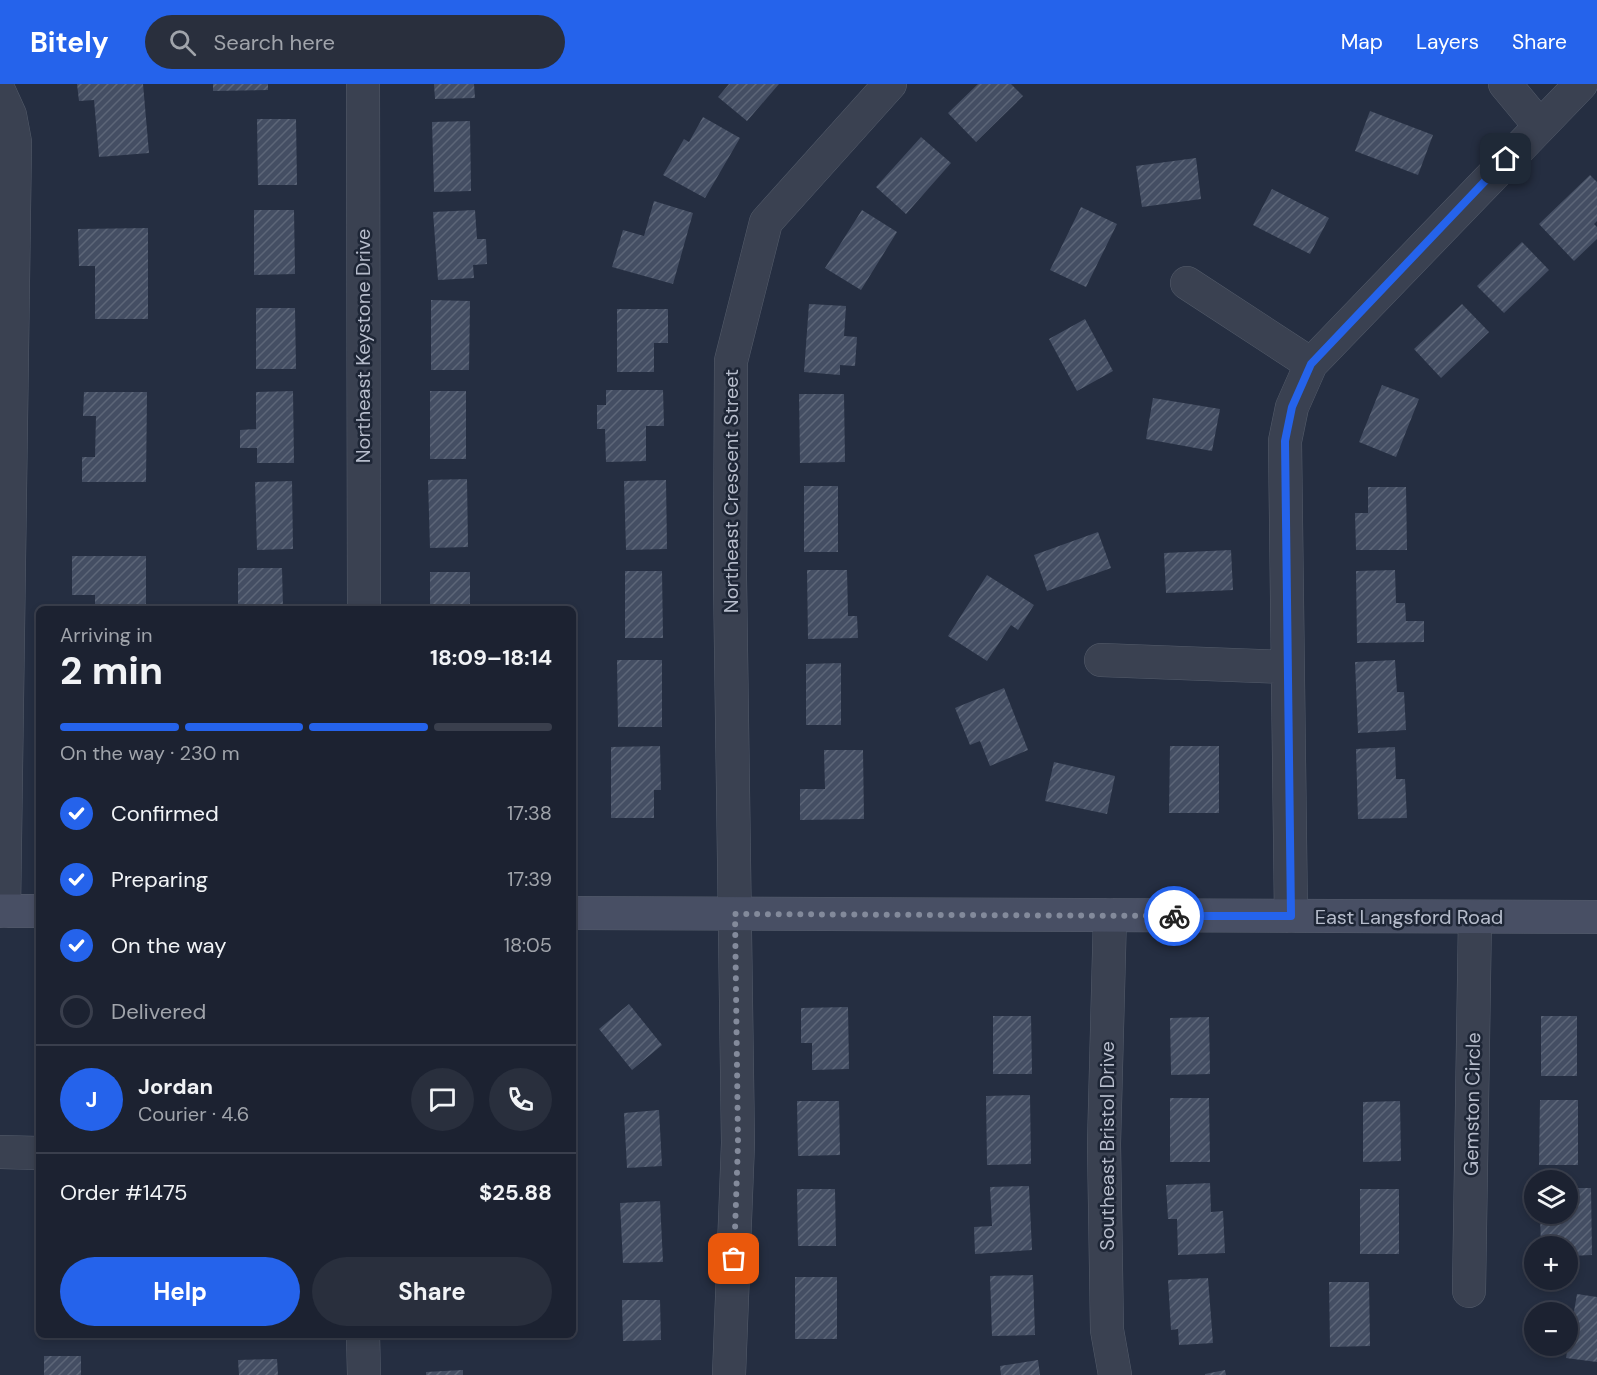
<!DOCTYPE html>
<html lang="en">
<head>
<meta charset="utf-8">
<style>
	body { margin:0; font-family:"DM Sans",sans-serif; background:#292f3d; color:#f1f3f6; height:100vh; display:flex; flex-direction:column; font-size:22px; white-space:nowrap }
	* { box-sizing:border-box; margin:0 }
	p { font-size:20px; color:#a0a4ab }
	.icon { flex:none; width:33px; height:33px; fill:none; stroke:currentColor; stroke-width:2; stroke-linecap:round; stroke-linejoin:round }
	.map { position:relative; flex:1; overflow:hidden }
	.details { position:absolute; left:36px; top:522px; width:540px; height:732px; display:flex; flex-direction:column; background:#1c2231; border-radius:9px; box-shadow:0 3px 9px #0003,0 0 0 2px #3a3f4d }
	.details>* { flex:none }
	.buttons { position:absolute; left:1524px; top:1086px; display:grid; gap:12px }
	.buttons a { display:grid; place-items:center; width:54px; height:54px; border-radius:50%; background:#1c2231; box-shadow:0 3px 9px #0003,0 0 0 2px #3a3f4d; font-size:30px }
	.pin { position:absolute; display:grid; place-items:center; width:51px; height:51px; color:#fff; margin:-26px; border-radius:12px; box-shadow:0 3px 9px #0006 }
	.courier { position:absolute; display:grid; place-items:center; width:60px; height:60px; margin:-30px; border:4px solid #2563eb; border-radius:50%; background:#fff; color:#222; box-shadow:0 2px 8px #0007 }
	.overview em { font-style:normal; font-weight:700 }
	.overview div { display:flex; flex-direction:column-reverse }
	.overview { display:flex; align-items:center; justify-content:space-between; height:102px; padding:0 24px }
	h1 { font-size:39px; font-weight:700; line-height:45px }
	.bar { display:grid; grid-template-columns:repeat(4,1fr); gap:9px 6px; align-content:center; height:72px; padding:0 24px }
	.bar i { height:8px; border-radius:4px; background:#3a3f4d }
	.bar .current { background:#2563eb }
	.bar p { grid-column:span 4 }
	.line { display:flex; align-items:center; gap:15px; padding:0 24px; border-top:2px solid #3a3f4d }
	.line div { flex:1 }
	.round { display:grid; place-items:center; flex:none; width:63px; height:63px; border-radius:32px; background:#292f3d }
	ol { padding:0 24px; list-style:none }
	li { display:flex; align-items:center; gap:18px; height:66px }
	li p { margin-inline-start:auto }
	li .icon { padding:6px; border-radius:50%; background:#2563eb; color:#fff; stroke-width:4 }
	li:last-child { color:#a0a4ab }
	li i { width:33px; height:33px; border:3px solid #3a3f4d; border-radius:50% }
	.action { display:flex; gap:12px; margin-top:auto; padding:12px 24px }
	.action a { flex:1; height:69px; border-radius:36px; background:#2563eb; color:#fff; font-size:24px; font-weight:700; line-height:69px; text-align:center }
	.action a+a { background:#292f3d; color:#f1f3f6 }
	header { display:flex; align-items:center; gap:36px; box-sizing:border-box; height:84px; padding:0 30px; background:#2563eb; color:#fff }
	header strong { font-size:28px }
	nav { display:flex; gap:33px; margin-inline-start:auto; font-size:21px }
	.search { width:420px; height:54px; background:#292f3d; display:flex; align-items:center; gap:15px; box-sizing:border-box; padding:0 21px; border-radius:33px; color:#a0a4ab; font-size:22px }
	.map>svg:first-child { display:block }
	.building { fill:url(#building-hatch) }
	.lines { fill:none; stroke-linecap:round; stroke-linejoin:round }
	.street-casing { stroke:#545c6b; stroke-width:34 }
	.secondary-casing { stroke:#545c6b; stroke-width:34 }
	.street { stroke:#3a4151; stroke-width:33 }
	.secondary { stroke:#484f64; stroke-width:33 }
	.done { stroke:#838a9b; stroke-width:6; stroke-dasharray:0 10.8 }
	.route { stroke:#2563eb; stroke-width:8 }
	.labels { text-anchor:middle; stroke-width:5; stroke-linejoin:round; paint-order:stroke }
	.street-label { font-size:20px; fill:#b6bccb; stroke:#1e2636 }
</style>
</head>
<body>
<header>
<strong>Bitely</strong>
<div class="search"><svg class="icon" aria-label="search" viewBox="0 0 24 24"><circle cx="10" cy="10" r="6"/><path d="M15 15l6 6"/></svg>Search here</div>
<nav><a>Map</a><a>Layers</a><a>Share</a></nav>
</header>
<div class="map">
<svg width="1597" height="1291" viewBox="0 0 1597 1291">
	<defs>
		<pattern id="building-hatch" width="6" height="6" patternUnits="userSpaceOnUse" patternTransform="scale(1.5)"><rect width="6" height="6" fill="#444e63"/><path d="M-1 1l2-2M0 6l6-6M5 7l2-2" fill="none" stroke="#5d6678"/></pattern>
	</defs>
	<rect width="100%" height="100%" fill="#252e41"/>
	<!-- building -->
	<path class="building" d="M77,0H143L149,69L99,73L94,16L79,17Z
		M213,0H268V6L213,7Z
		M434,0H474L475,14L435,15Z
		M729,0H779L747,37L718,13Z
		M978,0H1011L1023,12L976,58L948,29Z
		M1370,27L1433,51L1418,91L1355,67Z
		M703,33L740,54L705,114L663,91L684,55L689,58Z
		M257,35H296L297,101H258Z
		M470,37L471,107L434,108L432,38Z
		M921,53L951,79L906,130L876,103Z
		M1196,74L1201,115L1142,123L1136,82Z
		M1590,91L1597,98V137L1594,140L1597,143V155L1574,177L1539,140Z
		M1272,105L1329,134L1310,170L1253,141Z
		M654,117L693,129L673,200L612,183L623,146L644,152Z
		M1081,123L1117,140L1086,203L1050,186Z
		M254,126H294L295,190L254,191Z
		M475,126L477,155H486L487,180L473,181L474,194L438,196L433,128Z
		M862,126L897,148L861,206L825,184Z
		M148,144V235H95V182H79L78,145Z
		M1522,158L1549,186L1504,229L1477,202Z
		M431,216L470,217L469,286H431Z
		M809,220L846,222L844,252L857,253L855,282L840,281V291L804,288Z
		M1462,220L1489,248L1441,294L1414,265Z
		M256,224H295L296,285H256Z
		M617,225H668V259H654V288H617Z
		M1085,235L1113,287L1077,307L1049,255Z
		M1382,301L1419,315L1396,373L1359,358Z
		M606,306H663L664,342H646V377L606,378L605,345H597V321H606Z
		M293,307L294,379H257V364H240V346L256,345V308Z
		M430,307H466V375H430Z
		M84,308H147L146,398H82V373H95L96,332H83Z
		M799,310H844L845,378L800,379Z
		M1153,314L1220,325L1212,367L1146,355Z
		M467,395L468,463L430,464L428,396Z
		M666,396L667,465L626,466L624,397Z
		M292,397L293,465L257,466L255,398Z
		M804,402H838V468H804Z
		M1368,403H1406L1407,466H1356L1355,429H1368Z
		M1098,448L1111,484L1047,507L1034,471Z
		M1231,466L1233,506L1166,509L1164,469Z
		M72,472H146V525H95V511H72Z
		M238,484H282L283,525H238Z
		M807,486H847L848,532H857L858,554L808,555Z
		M1395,486L1396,519H1405L1406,537H1424V558L1357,559L1356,487Z
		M625,487H662L663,554H625Z
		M430,488H470V525H430Z
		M987,491L1034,521L1018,546L1011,541L987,577L948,552Z
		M617,576H662V643H618Z
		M1395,576L1397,608H1404L1406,646L1358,649L1355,578Z
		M841,579V641H806V580Z
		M1004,604L1028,666L990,682L980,657L970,661L955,624Z
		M660,662L661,706H654V734H611V663Z
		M1170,662H1219V729H1169Z
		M1395,663L1396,695H1405L1407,734L1358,735L1356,665Z
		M824,666H863L864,735L800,736V705H825Z
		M1054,678L1115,692L1107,730L1045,717Z
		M629,920L662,961L632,986L599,945Z
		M848,923L849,985L812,986V959H801V924Z
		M993,932H1031L1032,990H993Z
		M1541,932H1577V992H1541Z
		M1209,933L1210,990L1171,991L1170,934Z
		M1030,1011L1031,1080L987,1081L986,1012Z
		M1170,1014H1209L1210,1078H1170Z
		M1540,1016H1578V1081H1539Z
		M797,1017H839L840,1071L798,1072Z
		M1400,1017L1401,1077L1363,1078V1018Z
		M659,1026L662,1082L627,1084L624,1029Z
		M1210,1099L1211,1128L1223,1127L1225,1169L1178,1171L1177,1135H1168L1166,1101Z
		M1029,1102L1032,1166L975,1170L974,1143L992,1142L990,1103Z
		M1568,1104H1591L1592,1171L1568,1172V1162H1541L1540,1130H1568Z
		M797,1105H835L836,1162H798Z
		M1360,1105H1399V1170H1360Z
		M660,1117L663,1178L623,1179L620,1119Z
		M1033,1191L1035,1251L992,1252L990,1192Z
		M795,1193H837V1255H795Z
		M1208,1194L1213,1259L1179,1261L1178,1245L1171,1246L1168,1196Z
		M1329,1198H1369L1370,1262L1330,1263Z
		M1577,1210L1597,1213V1278L1566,1274Z
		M622,1216H660L661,1256L623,1257Z
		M432,1251H479V1254L432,1255Z
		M44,1272H81V1291H44Z
		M277,1275L278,1291H239L238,1276Z
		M1038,1276L1040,1291H1001L1000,1282Z
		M463,1286V1291H426V1288Z
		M1225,1286L1226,1291H1205V1290Z"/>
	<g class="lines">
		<!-- street casing -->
		<g class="street-casing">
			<path id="street" d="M363,0L364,525
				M1505,0L1539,41
				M0,9L10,31L15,58L4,827
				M1187,199L1311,280
				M1101,576L1287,583
				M1110,831L1104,1060L1107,1246L1115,1291
				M1291,832L1285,357L1292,323L1311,280L1581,0
				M0,1068L39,1069
				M1469,1207L1475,833
				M363,1251L364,1291
				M729,1291L738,1059L730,494L731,277L766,138L890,0"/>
		</g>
		<!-- secondary casing -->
		<g class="secondary-casing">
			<path id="secondary" d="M0,827H39
				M573,829L1597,833"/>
		</g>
		<!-- street -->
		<use href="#street" class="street"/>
		<!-- secondary -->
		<use href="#secondary" class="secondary"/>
	</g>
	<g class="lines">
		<!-- done -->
		<path class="done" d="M734,1175L738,1059L735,830L1174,832"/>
		<!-- route -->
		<path class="route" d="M1174,832H1291L1285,357L1292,323L1311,280L1506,75"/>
	</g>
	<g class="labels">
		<!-- street labels -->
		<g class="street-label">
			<text transform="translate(363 262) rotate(-90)" y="7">Northeast Keystone Drive</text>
			<text transform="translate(731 407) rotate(-90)" y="7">Northeast Crescent Street</text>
			<text x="1409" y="840">East Langsford Road</text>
			<text transform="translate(1472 1020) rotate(-89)" y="7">Gemston Circle</text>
			<text transform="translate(1107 1062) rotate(-90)" y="7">Southeast Bristol Drive</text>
		</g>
	</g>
</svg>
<div class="buttons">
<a><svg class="icon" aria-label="layers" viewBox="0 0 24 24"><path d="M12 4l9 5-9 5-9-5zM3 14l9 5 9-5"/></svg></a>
<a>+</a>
<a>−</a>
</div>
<div class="pin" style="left:734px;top:1175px;background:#ea580c"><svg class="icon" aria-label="bag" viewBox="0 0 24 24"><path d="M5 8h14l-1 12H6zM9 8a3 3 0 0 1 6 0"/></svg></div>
<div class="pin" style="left:1506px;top:75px;background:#1f2937"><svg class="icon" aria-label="home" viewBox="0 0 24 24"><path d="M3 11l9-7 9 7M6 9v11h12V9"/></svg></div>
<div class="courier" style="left:1174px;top:832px"><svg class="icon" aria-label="bike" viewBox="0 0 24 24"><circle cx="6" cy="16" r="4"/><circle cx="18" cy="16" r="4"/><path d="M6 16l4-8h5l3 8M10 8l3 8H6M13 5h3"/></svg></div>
<section class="details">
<div class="overview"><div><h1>2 min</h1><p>Arriving in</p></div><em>18:09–18:14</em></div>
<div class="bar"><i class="current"></i><i class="current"></i><i class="current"></i><i></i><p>On the way · 230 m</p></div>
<ol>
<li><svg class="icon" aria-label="check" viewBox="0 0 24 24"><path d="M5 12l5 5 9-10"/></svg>Confirmed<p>17:38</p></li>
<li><svg class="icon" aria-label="check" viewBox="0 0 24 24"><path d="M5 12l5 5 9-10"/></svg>Preparing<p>17:39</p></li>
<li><svg class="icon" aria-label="check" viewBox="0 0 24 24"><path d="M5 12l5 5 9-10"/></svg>On the way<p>18:05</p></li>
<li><i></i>Delivered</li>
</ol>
<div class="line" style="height:108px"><b class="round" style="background:#2563eb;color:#fff">J</b><div><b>Jordan</b><p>Courier · 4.6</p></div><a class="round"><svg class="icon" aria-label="chat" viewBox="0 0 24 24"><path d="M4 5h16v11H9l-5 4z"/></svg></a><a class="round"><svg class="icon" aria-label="phone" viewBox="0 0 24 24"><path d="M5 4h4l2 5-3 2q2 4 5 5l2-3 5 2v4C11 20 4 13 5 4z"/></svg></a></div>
<div class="line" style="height:78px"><div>Order #1475</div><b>$25.88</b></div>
<div class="action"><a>Help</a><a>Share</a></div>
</section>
</div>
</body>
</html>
